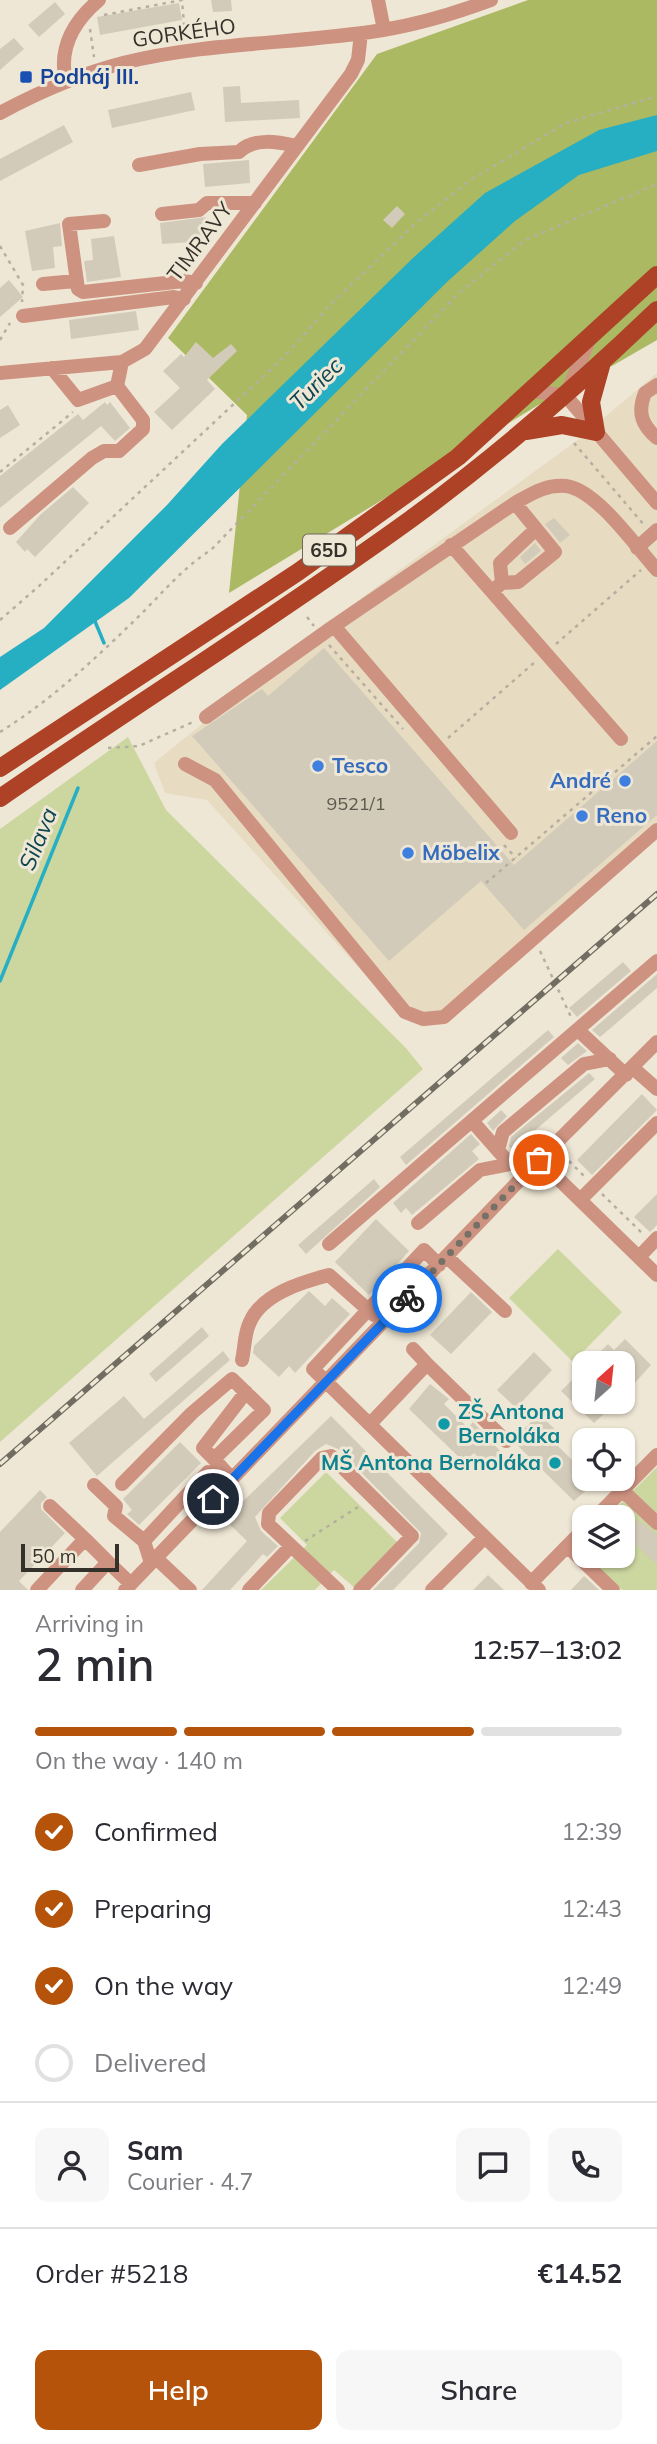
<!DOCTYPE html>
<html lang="en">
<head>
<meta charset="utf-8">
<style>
	body { margin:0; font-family:Mulish,sans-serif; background:#f7f7f7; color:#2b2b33; height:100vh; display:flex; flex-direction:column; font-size:26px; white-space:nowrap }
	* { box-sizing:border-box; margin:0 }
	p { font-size:23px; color:#7c7c81 }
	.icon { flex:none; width:38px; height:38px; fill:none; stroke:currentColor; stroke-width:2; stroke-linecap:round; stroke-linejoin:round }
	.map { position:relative; height:1590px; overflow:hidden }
	.side { display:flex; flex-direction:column; background:#fff; flex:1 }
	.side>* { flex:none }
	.needle { width:46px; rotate:27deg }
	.fabs { position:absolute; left:572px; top:1351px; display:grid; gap:14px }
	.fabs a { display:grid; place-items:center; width:63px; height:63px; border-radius:14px; background:#fff; box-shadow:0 2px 5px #0004; font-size:35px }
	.scale { position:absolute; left:21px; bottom:18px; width:98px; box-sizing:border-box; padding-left:7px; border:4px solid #34312a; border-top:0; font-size:19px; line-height:24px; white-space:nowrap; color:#34312a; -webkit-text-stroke:5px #efe7d5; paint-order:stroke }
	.pin { position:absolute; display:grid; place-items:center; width:60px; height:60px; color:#fff; margin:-30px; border:4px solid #fff; border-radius:50%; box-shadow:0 2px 7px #0007 }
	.courier { position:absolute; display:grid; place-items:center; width:70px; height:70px; margin:-35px; border:5px solid #1a73e8; border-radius:50%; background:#fff; color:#222; box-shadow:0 2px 9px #0007 }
	.head em { font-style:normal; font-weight:600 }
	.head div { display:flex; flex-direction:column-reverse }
	.head { display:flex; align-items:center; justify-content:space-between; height:119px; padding:0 35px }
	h1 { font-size:46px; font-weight:600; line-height:52px }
	.bar { display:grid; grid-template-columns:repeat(4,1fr); gap:10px 7px; align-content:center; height:84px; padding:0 35px }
	.bar i { height:9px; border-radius:5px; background:#e1e1e2 }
	.bar .current { background:#b45309 }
	.bar p { grid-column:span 4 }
	.line { display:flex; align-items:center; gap:18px; padding:0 35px; border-top:2px solid #e1e1e2 }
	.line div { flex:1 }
	.round { display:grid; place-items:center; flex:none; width:74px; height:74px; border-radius:14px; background:#f7f7f7 }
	ol { padding:0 35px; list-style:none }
	li { display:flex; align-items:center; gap:21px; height:77px }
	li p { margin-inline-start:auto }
	li .icon { padding:7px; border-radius:50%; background:#b45309; color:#fff; stroke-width:4 }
	li:last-child { color:#7c7c81 }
	li i { width:38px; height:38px; border:4px solid #e1e1e2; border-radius:50% }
	.cta { display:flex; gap:14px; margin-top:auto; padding:14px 35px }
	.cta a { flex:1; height:80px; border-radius:14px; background:#b45309; color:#fff; font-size:28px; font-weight:600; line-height:80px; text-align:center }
	.cta a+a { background:#f7f7f7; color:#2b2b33 }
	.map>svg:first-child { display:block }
	.built { fill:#e7dbc2 }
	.green { fill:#ccd69f }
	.forest { fill:#acb963 }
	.water { fill:#26aec3 }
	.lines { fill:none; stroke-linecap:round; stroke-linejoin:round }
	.stream { stroke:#26aec3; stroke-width:3.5 }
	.building { fill:#d3cbb9 }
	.path { stroke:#b5afa0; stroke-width:2.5; stroke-dasharray:3.5 5; stroke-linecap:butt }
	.minor { stroke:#ce9281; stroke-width:14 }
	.major { stroke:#ad4226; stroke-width:18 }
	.rail-casing { stroke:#726d62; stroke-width:6 }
	.rail { stroke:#efe7d5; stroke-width:3.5; stroke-dasharray:10; stroke-linecap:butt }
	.done { stroke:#757166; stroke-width:7; stroke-dasharray:0 12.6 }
	.route { stroke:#1a73e8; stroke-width:9 }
	.transit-dot { fill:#1a4fb4; stroke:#efe7d5; stroke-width:2.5 }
	.shop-dot { fill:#3f7fe0; stroke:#efe7d5; stroke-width:2.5 }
	.culture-dot { fill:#0f9aa8; stroke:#efe7d5; stroke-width:2.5 }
	.labels { text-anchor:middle; stroke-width:6; stroke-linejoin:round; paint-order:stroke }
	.number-label { font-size:18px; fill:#5c584e }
	.shield { fill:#efe7d5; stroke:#6c685d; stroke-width:2 }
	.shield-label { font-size:19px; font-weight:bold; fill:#34312a }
	.street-label { font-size:21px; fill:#34312a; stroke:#efe7d5 }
	.transit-label { font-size:21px; font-weight:bold; fill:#164399; stroke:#efe7d5; text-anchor:start }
	.shop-label { font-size:21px; font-weight:bold; fill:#366cbe; stroke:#efe7d5; text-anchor:start }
	.culture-label { font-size:21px; font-weight:bold; fill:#0d838f; stroke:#efe7d5; text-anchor:start }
	.water-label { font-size:23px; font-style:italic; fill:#0e464f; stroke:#efe7d5 }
</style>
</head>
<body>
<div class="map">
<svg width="657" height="1590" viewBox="0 0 657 1590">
	<rect width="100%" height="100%" fill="#efe7d5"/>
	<!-- built -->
	<path class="built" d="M657,373V837L446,1023L423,1027L402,1016L207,800L165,793L154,763L323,626L579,439Z"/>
	<!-- green -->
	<path class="green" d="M128,737L166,810L405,1047L423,1069L0,1442V829Z
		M558,1249L622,1312L573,1362L509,1298Z
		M657,1467V1590H622L586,1556H623V1517H607Z
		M326,1472L399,1544L355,1588L334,1570L315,1590H261L307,1545L280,1518Z"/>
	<!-- forest -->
	<path class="forest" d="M528,0H657V340L553,400L540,404L229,593L247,415L168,338L377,54Z"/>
	<!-- water -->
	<path class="water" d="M657,115V151L579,175L515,221L448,281L129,598L0,690V657L44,628L167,505L222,444L413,258L485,193L599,130Z"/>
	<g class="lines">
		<!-- stream -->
		<path class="stream" d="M94,619L104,643
			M0,981L78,788"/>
	</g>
	<!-- building -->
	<path class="building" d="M211,0H231L232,11L213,12Z
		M55,2L65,14L39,37L28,25Z
		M179,3L182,20L100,35L97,17Z
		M14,38L24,49L0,70V49Z
		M240,86L241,103L299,100L300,118L225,122L223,87Z
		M191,92L195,110L112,128L108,110Z
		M64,125L73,142L0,181V159Z
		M249,160L250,183L205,187L203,164Z
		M397,206L405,214L392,228L383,220Z
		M206,217L207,241L162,244L160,223Z
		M60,223L62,246L53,247L55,268L32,271L25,231Z
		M114,236L121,277L87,282L84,261L93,260L91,239Z
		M9,280L23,297L0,317V288Z
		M136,311L139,330L71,339L69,320Z
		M196,342L213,358L231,344L237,351L207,380L215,389L172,430L154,412L180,388L163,371L181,354L184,357Z
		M105,402L107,405L110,402L130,428L115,441L101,426L0,508V476L78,414L83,420Z
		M8,405L20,425L0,438V410Z
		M73,487L89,503L35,557L27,549L25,552L16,542L40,515Z
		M554,518L570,535L560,543L545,524Z
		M535,543L541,551L525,564L520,557Z
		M324,648L514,865L657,741V815L524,930L481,881L389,961L192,736L262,689L268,696Z
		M623,962L631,971L577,1017L569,1008Z
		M657,974V988L606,1032L600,1037L592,1030Z
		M548,1030L554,1037L406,1165L400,1157Z
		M578,1043L587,1051L568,1065L561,1058Z
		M589,1073L595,1079L512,1150L509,1146L511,1137Z
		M642,1094L657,1110L592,1175L577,1160Z
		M501,1110L507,1116L493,1131L487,1123Z
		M471,1134L480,1144L472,1151L479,1159L412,1215L406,1208L401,1213L393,1203Z
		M374,1179L380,1187L306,1254L298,1245Z
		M657,1194V1225L650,1232L634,1217Z
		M376,1219L409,1251L369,1295L335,1262Z
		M309,1291L325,1306L332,1298L350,1314L295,1373L289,1366L279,1377L253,1353L254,1346Z
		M471,1292L492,1312L451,1354L430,1335Z
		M202,1327L209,1336L156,1382L149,1374Z
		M625,1339L651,1365L623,1396V1363H589L608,1344L614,1350Z
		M223,1351L230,1360L97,1476L69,1443L124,1396L144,1419Z
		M534,1352L552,1370L516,1408L497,1390Z
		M584,1368V1402H617L594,1423L561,1391Z
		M430,1384L449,1399L444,1404L468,1428L473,1422L505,1456L491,1470L474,1453L464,1462L409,1409Z
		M539,1414L561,1435L554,1442L578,1466L584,1460V1479H599L574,1501L515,1443V1438Z
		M331,1416L448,1534L393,1590H373L419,1543L421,1533L338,1449L326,1444L315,1451L255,1517L261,1531L278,1546L267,1557L263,1554L230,1590H202L247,1541L227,1522L235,1513L233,1511Z
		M180,1442L201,1463L139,1525L127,1514L132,1510L123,1499Z
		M40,1490L47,1497L41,1503V1509L65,1533L19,1581L28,1590H0V1532Z
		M639,1520L657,1535V1565L625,1534Z
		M488,1575L504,1590H473Z
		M584,1576L599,1590H571Z"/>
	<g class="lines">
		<!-- path -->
		<path class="path" d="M104,15L182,0L185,37
			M90,29L94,57
			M0,246L23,285L22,302
			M0,340L10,323
			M574,443L645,526
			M0,472L73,412
			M307,617L314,626
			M0,620L39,586L283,358L331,304L417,222L472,179L566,123L657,96
			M556,644L641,570
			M329,645L403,729
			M0,732C50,701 94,660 136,619C161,595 182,568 211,550L461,291L525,240L657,184
			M448,738L535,662
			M108,748L139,746L193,722
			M504,845L516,858
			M486,883L657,736
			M540,951L571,1017
			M569,1161L585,1177
			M602,1194L642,1233
			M305,1541L361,1505"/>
		<!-- minor -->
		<path class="minor" d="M378,0L384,30
			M66,82C58,48 74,21 99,0
			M0,113C39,92 80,74 123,63C208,42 297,44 383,30C420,24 456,13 491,0
			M139,165L200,154L239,152C254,137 278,142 297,146
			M162,214L199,210L207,203H255
			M104,221L69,224L78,289L83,292L184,281L196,283
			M43,284L75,281
			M23,316L174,297L184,299
			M52,368L78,400L117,386
			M0,373L122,362L145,349L351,74L358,60L361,33
			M657,385L645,393C637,413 642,425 657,438
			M534,391L566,396
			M566,395L589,340
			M566,396L657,503
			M10,528L92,458L104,451H119L143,429V420L117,386L122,362
			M451,545L621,739
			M637,548L657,530
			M502,583L500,563L535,530
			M492,591L502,583L518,582L555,552L515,503
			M206,717L334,626
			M185,764L215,780L405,1012L423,1019L444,1017L657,830
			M511,833L334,626L515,503C531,494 546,484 566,486C597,490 636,547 657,570
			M579,1031L626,1075
			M633,1068L657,1089
			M498,1150L503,1132L584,1064L610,1059
			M539,1160L657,1275
			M580,1200L657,1123
			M418,1223L480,1170L510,1164L473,1122
			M329,1244L657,961
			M447,1257L505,1311
			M639,1257L657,1238
			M439,1265L424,1250L313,1369L539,1590
			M413,1349L427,1364
			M242,1360C245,1347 244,1334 250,1322C262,1294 302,1282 329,1275L374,1315
			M370,1424L427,1364L506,1441
			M214,1459L203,1448L246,1392
			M122,1484L192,1413L232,1379L264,1410L214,1459L232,1479
			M94,1485L116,1506L114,1516L144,1541
			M622,1490L657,1523
			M50,1506L85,1539
			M596,1517L657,1455
			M567,1546L613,1590
			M156,1558L190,1590
			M108,1562L131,1584
			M151,1563L144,1541L208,1472
			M531,1583L584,1529
			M37,1590L85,1539L108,1562L82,1590
			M125,1590L539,1160L657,1042
			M249,1590L291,1546
			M338,1590L268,1524L269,1513L322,1458L331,1456L412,1536L360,1590
			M432,1590L485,1537"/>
		<!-- major -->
		<path class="major" d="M526,431L562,425L596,432L591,402L601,366
			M0,768L298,572L458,457L657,275
			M0,798C136,704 277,616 411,519C498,455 579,385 657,310"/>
		<!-- rail casing -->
		<g class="rail-casing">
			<path id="rail" d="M0,1464L657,894"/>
		</g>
		<!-- rail -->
		<use href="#rail" class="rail"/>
	</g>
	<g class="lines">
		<!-- done -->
		<path class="done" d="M407,1298L539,1160"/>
		<!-- route -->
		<path class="route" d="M213,1499L407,1298"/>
	</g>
	<!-- markers -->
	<rect class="transit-dot" x="19" y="70" width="14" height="14" rx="3.5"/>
	<g class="shop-dot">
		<circle cx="318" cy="766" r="7"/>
		<circle cx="625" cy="781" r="7"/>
		<circle cx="582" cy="816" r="7"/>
		<circle cx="408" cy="853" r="7"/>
	</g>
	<g class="culture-dot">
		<circle cx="444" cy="1424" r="7"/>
		<circle cx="555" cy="1463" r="7"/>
	</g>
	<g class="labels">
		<!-- number labels -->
		<g class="number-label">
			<text x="356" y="810">9521/1</text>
		</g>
		<!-- shield labels -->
		<rect class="shield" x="303" y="534.5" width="52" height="31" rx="5"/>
		<g class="shield-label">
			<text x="329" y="557">65D</text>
		</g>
		<!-- street labels -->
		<g class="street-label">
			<text transform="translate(184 33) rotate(-8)" y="7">GORKÉHO</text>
			<text transform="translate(200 242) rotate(-53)" y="7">TIMRAVY</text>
		</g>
		<!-- transit labels -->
		<g class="transit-label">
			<text x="40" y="84">Podháj III.</text>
		</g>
		<!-- shop labels -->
		<g class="shop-label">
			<text x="332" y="773">Tesco</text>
			<text x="611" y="788" text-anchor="end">André</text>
			<text x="596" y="823">Reno</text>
			<text x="422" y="860">Möbelix</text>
		</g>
		<!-- culture labels -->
		<g class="culture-label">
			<text x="458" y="1419">ZŠ Antona<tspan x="458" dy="24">Bernoláka</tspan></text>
			<text x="541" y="1470" text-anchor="end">MŠ Antona Bernoláka</text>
		</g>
		<!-- water labels -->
		<g class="water-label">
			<text transform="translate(316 384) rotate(-45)" y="8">Turiec</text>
			<text transform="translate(38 839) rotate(-68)" y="8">Silava</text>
		</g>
	</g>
</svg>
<div class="fabs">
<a><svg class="needle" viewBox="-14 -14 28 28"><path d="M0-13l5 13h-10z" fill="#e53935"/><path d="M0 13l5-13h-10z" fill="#7c7c81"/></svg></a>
<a><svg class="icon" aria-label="locate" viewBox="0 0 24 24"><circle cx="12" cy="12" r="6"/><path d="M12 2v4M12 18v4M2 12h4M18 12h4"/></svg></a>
<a><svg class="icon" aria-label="layers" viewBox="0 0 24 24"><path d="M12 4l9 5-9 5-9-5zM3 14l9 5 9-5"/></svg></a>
</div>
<div class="scale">50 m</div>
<div class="pin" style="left:539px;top:1160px;background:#ea580c"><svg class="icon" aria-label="bag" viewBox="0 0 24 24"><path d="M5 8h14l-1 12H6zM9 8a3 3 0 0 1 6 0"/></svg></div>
<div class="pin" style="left:213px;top:1499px;background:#1f2937"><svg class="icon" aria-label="home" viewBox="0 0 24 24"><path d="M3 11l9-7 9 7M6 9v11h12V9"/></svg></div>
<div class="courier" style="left:407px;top:1298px"><svg class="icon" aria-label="bike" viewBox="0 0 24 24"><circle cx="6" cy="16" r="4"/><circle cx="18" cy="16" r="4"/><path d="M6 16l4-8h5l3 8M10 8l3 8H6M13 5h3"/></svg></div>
</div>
<section class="side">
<div class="head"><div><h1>2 min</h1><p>Arriving in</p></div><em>12:57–13:02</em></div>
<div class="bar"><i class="current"></i><i class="current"></i><i class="current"></i><i></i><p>On the way · 140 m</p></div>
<ol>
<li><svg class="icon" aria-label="check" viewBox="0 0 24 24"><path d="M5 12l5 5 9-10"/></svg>Confirmed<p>12:39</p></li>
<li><svg class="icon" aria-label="check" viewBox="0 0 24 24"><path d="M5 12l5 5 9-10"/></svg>Preparing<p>12:43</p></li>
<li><svg class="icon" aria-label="check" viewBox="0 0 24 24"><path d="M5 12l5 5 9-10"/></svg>On the way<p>12:49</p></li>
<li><i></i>Delivered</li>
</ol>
<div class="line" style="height:126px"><a class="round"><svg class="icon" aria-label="person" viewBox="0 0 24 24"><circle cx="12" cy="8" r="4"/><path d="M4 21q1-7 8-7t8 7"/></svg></a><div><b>Sam</b><p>Courier · 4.7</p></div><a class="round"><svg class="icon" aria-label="chat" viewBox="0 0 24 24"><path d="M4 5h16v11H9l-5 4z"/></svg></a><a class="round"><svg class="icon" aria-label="phone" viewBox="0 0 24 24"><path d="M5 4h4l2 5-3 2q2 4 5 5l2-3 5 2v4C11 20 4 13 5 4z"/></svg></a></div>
<div class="line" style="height:91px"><div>Order #5218</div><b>€14.52</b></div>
<div class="cta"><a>Help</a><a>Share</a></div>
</section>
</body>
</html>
